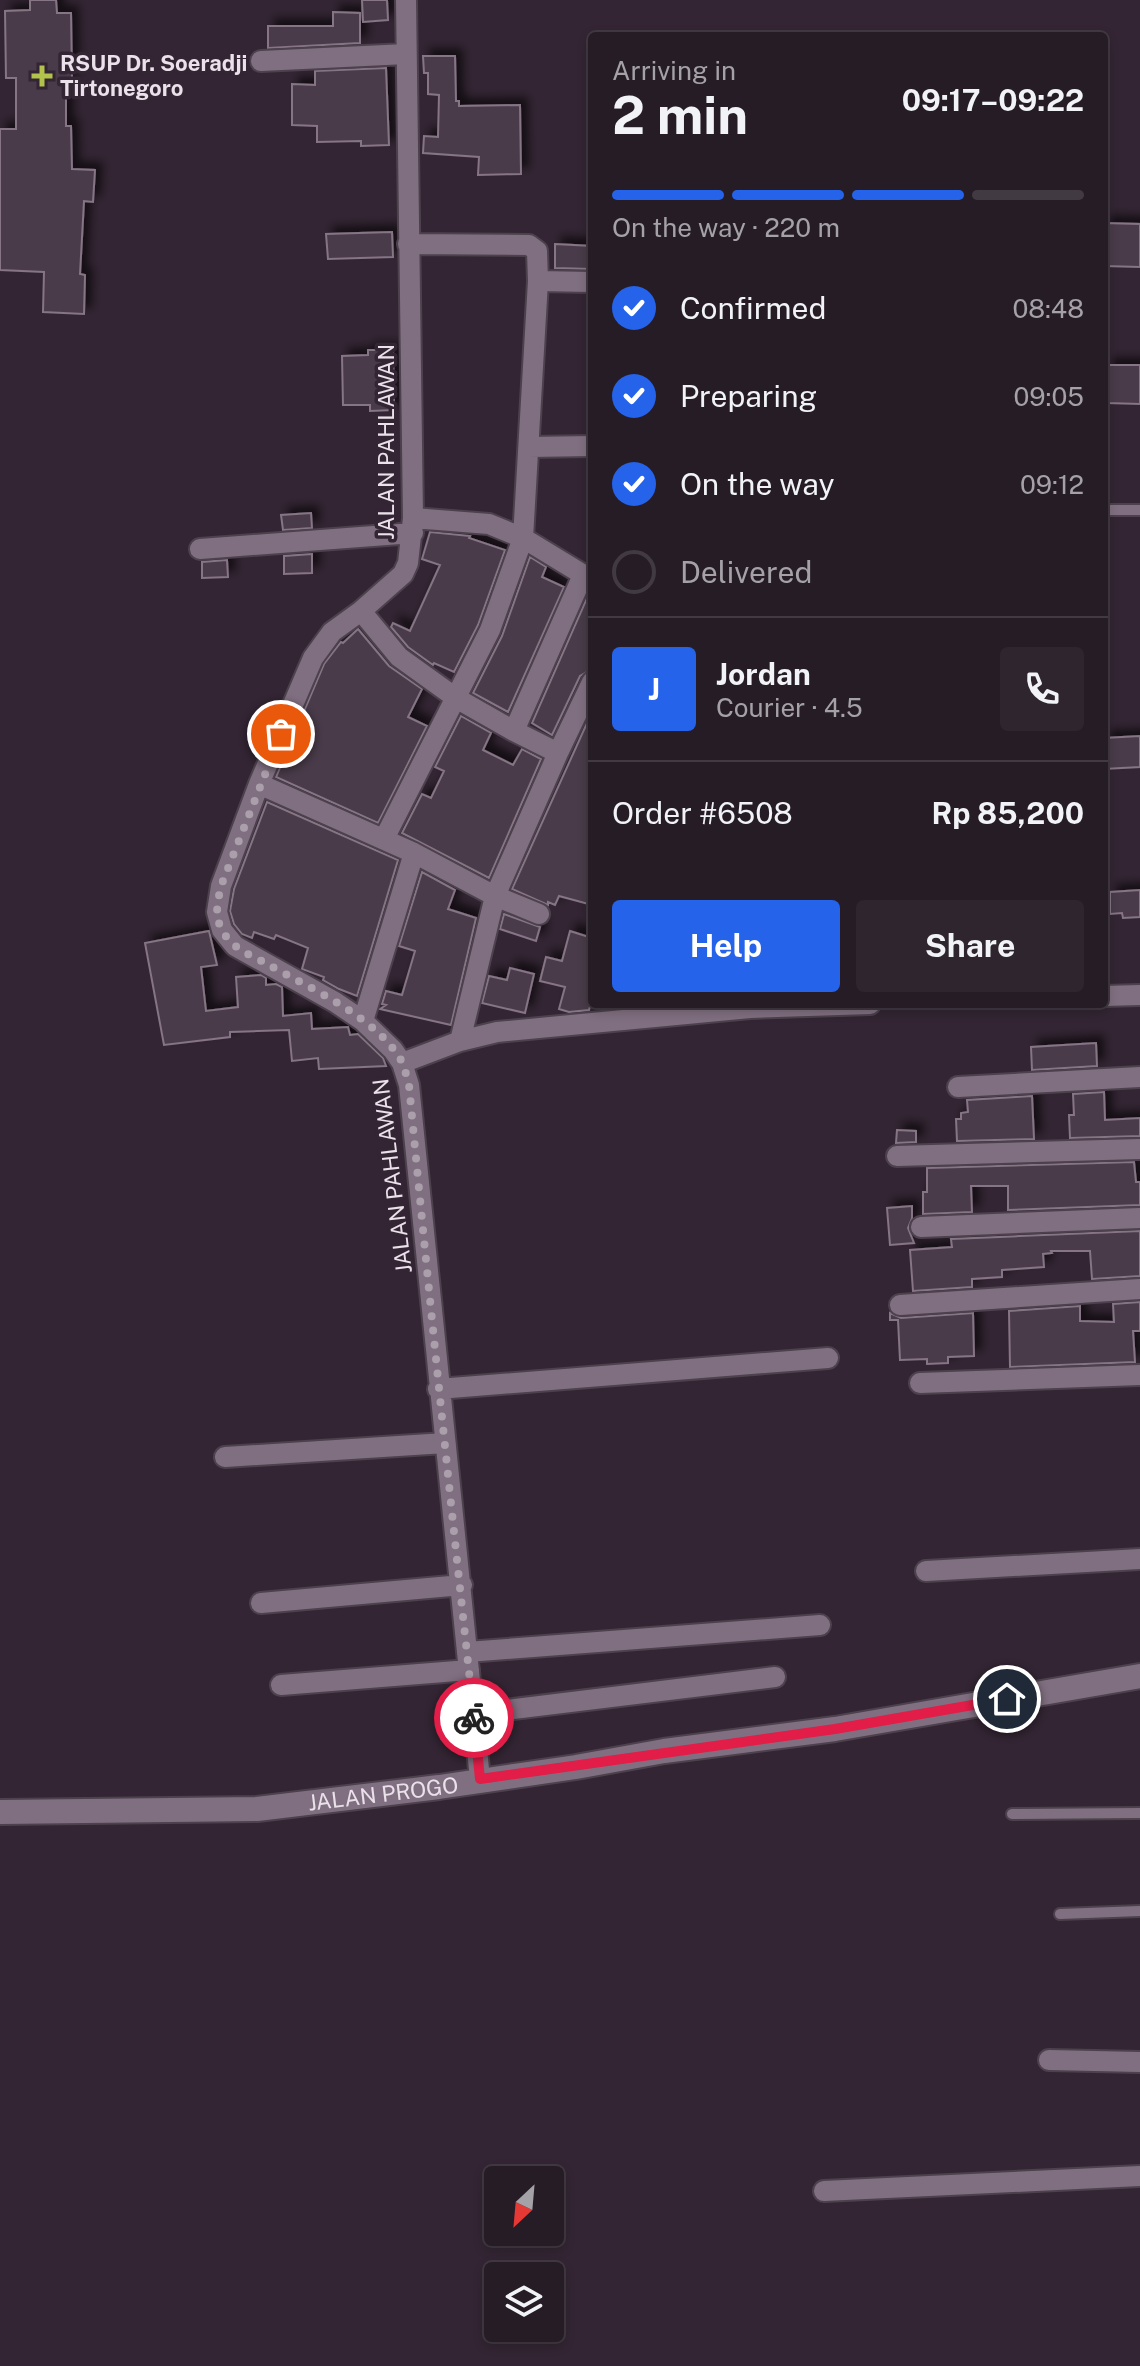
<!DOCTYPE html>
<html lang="en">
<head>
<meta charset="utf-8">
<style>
	body { margin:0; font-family:"Public Sans",sans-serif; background:#2e252e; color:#f1f3f6; height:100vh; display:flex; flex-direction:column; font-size:30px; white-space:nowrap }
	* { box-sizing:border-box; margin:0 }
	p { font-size:26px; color:#a4a1a7 }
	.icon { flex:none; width:44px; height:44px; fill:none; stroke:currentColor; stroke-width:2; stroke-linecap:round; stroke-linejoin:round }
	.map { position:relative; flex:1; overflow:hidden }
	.details { position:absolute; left:588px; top:32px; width:520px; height:976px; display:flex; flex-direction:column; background:#261c26; border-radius:8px; box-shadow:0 4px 12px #0003,0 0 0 2px #423a43 }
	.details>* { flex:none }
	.needle { width:52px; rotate:206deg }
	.controls { position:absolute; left:484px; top:2166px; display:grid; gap:16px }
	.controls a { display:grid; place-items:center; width:80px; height:80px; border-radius:8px; background:#261c26; box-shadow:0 4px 12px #0003,0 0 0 2px #423a43; font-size:40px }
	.pin { position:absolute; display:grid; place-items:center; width:68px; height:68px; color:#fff; margin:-34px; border:4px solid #fff; border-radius:50%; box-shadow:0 2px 8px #0007 }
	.courier { position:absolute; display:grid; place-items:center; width:80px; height:80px; margin:-40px; border:6px solid #e11d48; border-radius:50%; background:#fff; color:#222; box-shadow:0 2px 10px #0007 }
	.summary em { font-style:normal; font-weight:700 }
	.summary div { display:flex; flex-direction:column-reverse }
	.summary { display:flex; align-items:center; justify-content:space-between; height:136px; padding:0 24px }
	h1 { font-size:52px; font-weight:700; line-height:60px }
	.bar { display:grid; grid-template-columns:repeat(4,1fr); gap:12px 8px; align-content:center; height:96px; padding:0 24px }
	.bar i { height:10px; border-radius:6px; background:#423a43 }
	.bar .selected { background:#2563eb }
	.bar p { grid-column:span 4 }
	.line { display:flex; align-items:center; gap:20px; padding:0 24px; border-top:2px solid #423a43 }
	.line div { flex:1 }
	.round { display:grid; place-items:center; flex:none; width:84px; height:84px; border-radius:8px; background:#2e252e }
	ol { padding:0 24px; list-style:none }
	li { display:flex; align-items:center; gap:24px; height:88px }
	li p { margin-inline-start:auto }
	li .icon { padding:8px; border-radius:50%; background:#2563eb; color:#fff; stroke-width:4 }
	li:last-child { color:#a4a1a7 }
	li i { width:44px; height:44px; border:4px solid #423a43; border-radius:50% }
	.cta { display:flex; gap:16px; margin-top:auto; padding:16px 24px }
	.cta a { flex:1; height:92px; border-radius:8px; background:#2563eb; color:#fff; font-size:32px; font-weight:700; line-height:92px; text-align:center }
	.cta a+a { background:#2e252e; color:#f1f3f6 }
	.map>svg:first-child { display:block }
	.building { fill:#4a3b4a; stroke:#857485; stroke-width:2; filter:url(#shadow) }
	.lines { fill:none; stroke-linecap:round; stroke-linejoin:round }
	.lane-casing { stroke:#4c414c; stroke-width:14 }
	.street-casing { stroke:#4c414c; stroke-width:24 }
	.secondary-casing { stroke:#4c414c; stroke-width:28 }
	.lane { stroke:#806f80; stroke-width:10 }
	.street { stroke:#806f80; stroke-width:20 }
	.secondary { stroke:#806f80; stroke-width:24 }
	.done { stroke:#aa9faa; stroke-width:8; stroke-dasharray:0 14.4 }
	.route { stroke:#e11d48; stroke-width:10 }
	.poi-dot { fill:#b2c34c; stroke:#332533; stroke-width:3 }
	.labels { text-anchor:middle; stroke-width:7; stroke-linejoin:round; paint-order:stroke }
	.poi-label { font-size:22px; font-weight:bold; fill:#eae1ea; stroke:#332533; text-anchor:start }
	.street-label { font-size:22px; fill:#eae1ea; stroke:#332533 }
</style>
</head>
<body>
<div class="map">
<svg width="1140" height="2366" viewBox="0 0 1140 2366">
	<defs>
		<filter id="shadow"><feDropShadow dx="7" dy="-7" stdDeviation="4" flood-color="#0009"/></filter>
	</defs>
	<rect width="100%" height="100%" fill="#332533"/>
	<!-- building -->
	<path class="building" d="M30,0H56L57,13H71L72,78H66V126H71L72,169L95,170L93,202L84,201L80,274L85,275L84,314L43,312L44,272L0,270V129H16V78H6L5,11L30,10Z
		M362,0H387L388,20L363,22Z
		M333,12L360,13V43L268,48V26H333Z
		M423,56H455L456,101H459V106L520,105L521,174L478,175L479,157L423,153L424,136L438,137L439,95L428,94V73H424Z
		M386,68L389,145L361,146V141L317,142V126L292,125V84L315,85V71Z
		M1104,223L1140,224V267L1104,266Z
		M392,232L393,257L328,259L326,234Z
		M555,244L592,246V269L555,268Z
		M368,350H393L394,410L370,411V405H343L342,356L368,355Z
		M1107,365H1140V404L1107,403Z
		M311,513L312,528L283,530L281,515Z
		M430,532L470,536L469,538L505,550L478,625L454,672L434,663L433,665L408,647L391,627L393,623L410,631L440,565L422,559Z
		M312,554V573L284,574V556Z
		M530,557L546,567L542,577L564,587L508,712L473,693L502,636Z
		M227,560L228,577L202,578V562Z
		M587,598L592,600V669L580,676L552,735L532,723Z
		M358,629L389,666L422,689L408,717L427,726L378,823L276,777L324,664L341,642L343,643Z
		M592,712V905L559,896L555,905L548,902V905L512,889Z
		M461,716L491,733L483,750L513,765L522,749L541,759L489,878L402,833L422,794L431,798L444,771L435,767Z
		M1140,736V767L1104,769V738Z
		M267,802L398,860L357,996L339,989L323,980L324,977L302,969L308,948L276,935L274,939L254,932L252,938L242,934L234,924L230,911L234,889Z
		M422,872L455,890L448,909L476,918L451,1025L380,1009L386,1005L382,1004L386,991L402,995L415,951L399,946Z
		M1140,890V917L1123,918L1122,913L1110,914V892Z
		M504,914L540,927L536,941L500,929Z
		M209,931L217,965L201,967L206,1011L238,1007L236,977L261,975L266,978V985L276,984L282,987L283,1016L311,1013L312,1029L348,1027L350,1035L358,1034L383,1058L386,1066L319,1069L318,1058L292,1061L289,1030L230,1032V1037L164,1045L145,943Z
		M570,931L592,938V999L589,1010L569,1012L559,1009L565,987L540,981L546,957L562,961Z
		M510,968L534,974L525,1013L482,1003L489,976L507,980Z
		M1096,1043L1097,1066L1032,1070L1031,1047Z
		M1104,1092L1105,1120L1140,1118V1136L1070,1138L1069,1115H1074L1073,1094Z
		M1032,1096L1034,1139L957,1141L956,1119H961V1113L968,1112L967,1100Z
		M897,1130L916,1131V1142L896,1143Z
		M1134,1162L1136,1182H1140V1205L1008,1210V1186H971L972,1212L923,1214V1192H927V1168Z
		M912,1206V1218L908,1228L914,1243L890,1245L887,1208Z
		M1140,1231V1276L1092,1279L1090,1251H1051L1052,1253L1043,1254L1044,1267L1002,1270V1277L972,1279V1287L913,1291L910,1250L952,1247L951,1239Z
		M1140,1302V1331H1133L1135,1362L1010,1367L1009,1311L1080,1306V1321L1114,1322L1113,1304Z
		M890,1313L901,1318L973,1313L974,1356L948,1357V1363L927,1364V1359L900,1360L898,1320H890Z"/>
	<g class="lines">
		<!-- lane casing -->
		<g class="lane-casing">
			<path id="lane" d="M1104,510H1140
				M1012,1814L1140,1813
				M1060,1914L1140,1911"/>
		</g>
		<!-- street casing -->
		<g class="street-casing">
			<path id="street" d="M406,0L413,518L408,563L403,574L361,611L332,632L313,658L259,784L221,886L217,912L222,930L235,946L335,1002L363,1021L393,1050L402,1063L409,1085C431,1317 456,1548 480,1779
				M261,61L406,54
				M538,281L592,282
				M529,447L592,446
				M413,518L489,524L523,538L592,580
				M200,549L413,533
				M361,611L399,657L456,698L514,731L558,753L592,682
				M514,731L583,575
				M259,784L414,853L495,896L539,914
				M384,839L490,630L523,538L538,281L537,251L529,245L408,244
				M1104,996L1140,995
				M363,1021L414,853
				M460,1041L495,896L558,753
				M402,1063L460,1041L497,1032L750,1008L870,1004
				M958,1087L1140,1077
				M897,1156L1140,1149
				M921,1227L1140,1218
				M900,1305L1140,1289
				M920,1383L1140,1375
				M438,1389L828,1358
				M225,1457L445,1443
				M926,1571L1140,1559
				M261,1603L462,1585
				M467,1652L820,1625
				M281,1685L469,1670
				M473,1714L775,1677
				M1049,2060L1140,2062
				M824,2191L1140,2176"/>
		</g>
		<!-- secondary casing -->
		<g class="secondary-casing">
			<g id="secondary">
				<path id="s1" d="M0,1812L257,1809L439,1787L576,1767L664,1751L835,1729L1140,1676"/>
			</g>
		</g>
		<!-- lane -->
		<use href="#lane" class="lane"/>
		<!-- street -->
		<use href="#street" class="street"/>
		<!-- secondary -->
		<use href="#secondary" class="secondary"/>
	</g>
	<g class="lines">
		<!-- done -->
		<path class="done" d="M281,734L221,886C218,901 214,914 221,928C230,948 251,955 269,965C310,988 379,1019 402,1062C405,1069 407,1078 409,1085C429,1296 451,1507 474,1718"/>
		<!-- route -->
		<path class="route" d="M474,1718L480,1779L835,1729L1007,1699"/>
	</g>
	<!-- markers -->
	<path class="poi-dot" d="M38 64h8v8h8v8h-8v8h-8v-8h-8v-8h8z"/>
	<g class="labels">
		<!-- poi labels -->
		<g class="poi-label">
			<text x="60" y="71">RSUP Dr. Soeradji<tspan x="60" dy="25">Tirtonegoro</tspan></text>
		</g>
		<!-- street labels -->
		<g class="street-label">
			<text transform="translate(386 442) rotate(-90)" y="8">JALAN PAHLAWAN</text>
			<text transform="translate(392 1176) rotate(-97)" y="8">JALAN PAHLAWAN</text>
			<text dy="8" stroke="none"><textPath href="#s1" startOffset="384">JALAN PROGO</textPath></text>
		</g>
	</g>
</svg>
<div class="controls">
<a><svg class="needle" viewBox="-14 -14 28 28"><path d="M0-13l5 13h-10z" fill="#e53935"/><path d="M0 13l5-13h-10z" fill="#a4a1a7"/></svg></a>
<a><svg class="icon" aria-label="layers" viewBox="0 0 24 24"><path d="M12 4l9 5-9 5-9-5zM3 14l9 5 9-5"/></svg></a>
</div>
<div class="pin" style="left:281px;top:734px;background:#ea580c"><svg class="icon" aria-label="bag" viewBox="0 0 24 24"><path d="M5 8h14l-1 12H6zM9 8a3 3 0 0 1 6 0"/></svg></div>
<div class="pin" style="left:1007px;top:1699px;background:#1f2937"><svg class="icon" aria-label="home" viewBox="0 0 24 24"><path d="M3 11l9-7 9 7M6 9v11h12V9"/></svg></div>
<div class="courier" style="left:474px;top:1718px"><svg class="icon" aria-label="bike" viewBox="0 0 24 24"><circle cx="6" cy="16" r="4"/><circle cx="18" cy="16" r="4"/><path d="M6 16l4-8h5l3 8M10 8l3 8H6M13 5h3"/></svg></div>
<section class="details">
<div class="summary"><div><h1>2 min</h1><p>Arriving in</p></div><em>09:17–09:22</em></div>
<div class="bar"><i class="selected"></i><i class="selected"></i><i class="selected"></i><i></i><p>On the way · 220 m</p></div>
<ol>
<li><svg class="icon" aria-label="check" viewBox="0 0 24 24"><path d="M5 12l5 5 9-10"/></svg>Confirmed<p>08:48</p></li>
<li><svg class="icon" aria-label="check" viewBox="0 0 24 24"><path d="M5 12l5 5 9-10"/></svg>Preparing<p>09:05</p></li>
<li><svg class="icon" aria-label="check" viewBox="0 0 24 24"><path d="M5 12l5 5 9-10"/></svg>On the way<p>09:12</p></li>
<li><i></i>Delivered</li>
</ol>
<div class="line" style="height:144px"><b class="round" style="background:#2563eb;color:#fff">J</b><div><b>Jordan</b><p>Courier · 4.5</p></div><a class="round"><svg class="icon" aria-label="phone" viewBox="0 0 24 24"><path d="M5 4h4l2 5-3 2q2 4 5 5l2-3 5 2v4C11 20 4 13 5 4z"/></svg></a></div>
<div class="line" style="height:104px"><div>Order #6508</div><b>Rp 85,200</b></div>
<div class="cta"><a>Help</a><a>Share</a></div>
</section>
</div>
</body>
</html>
